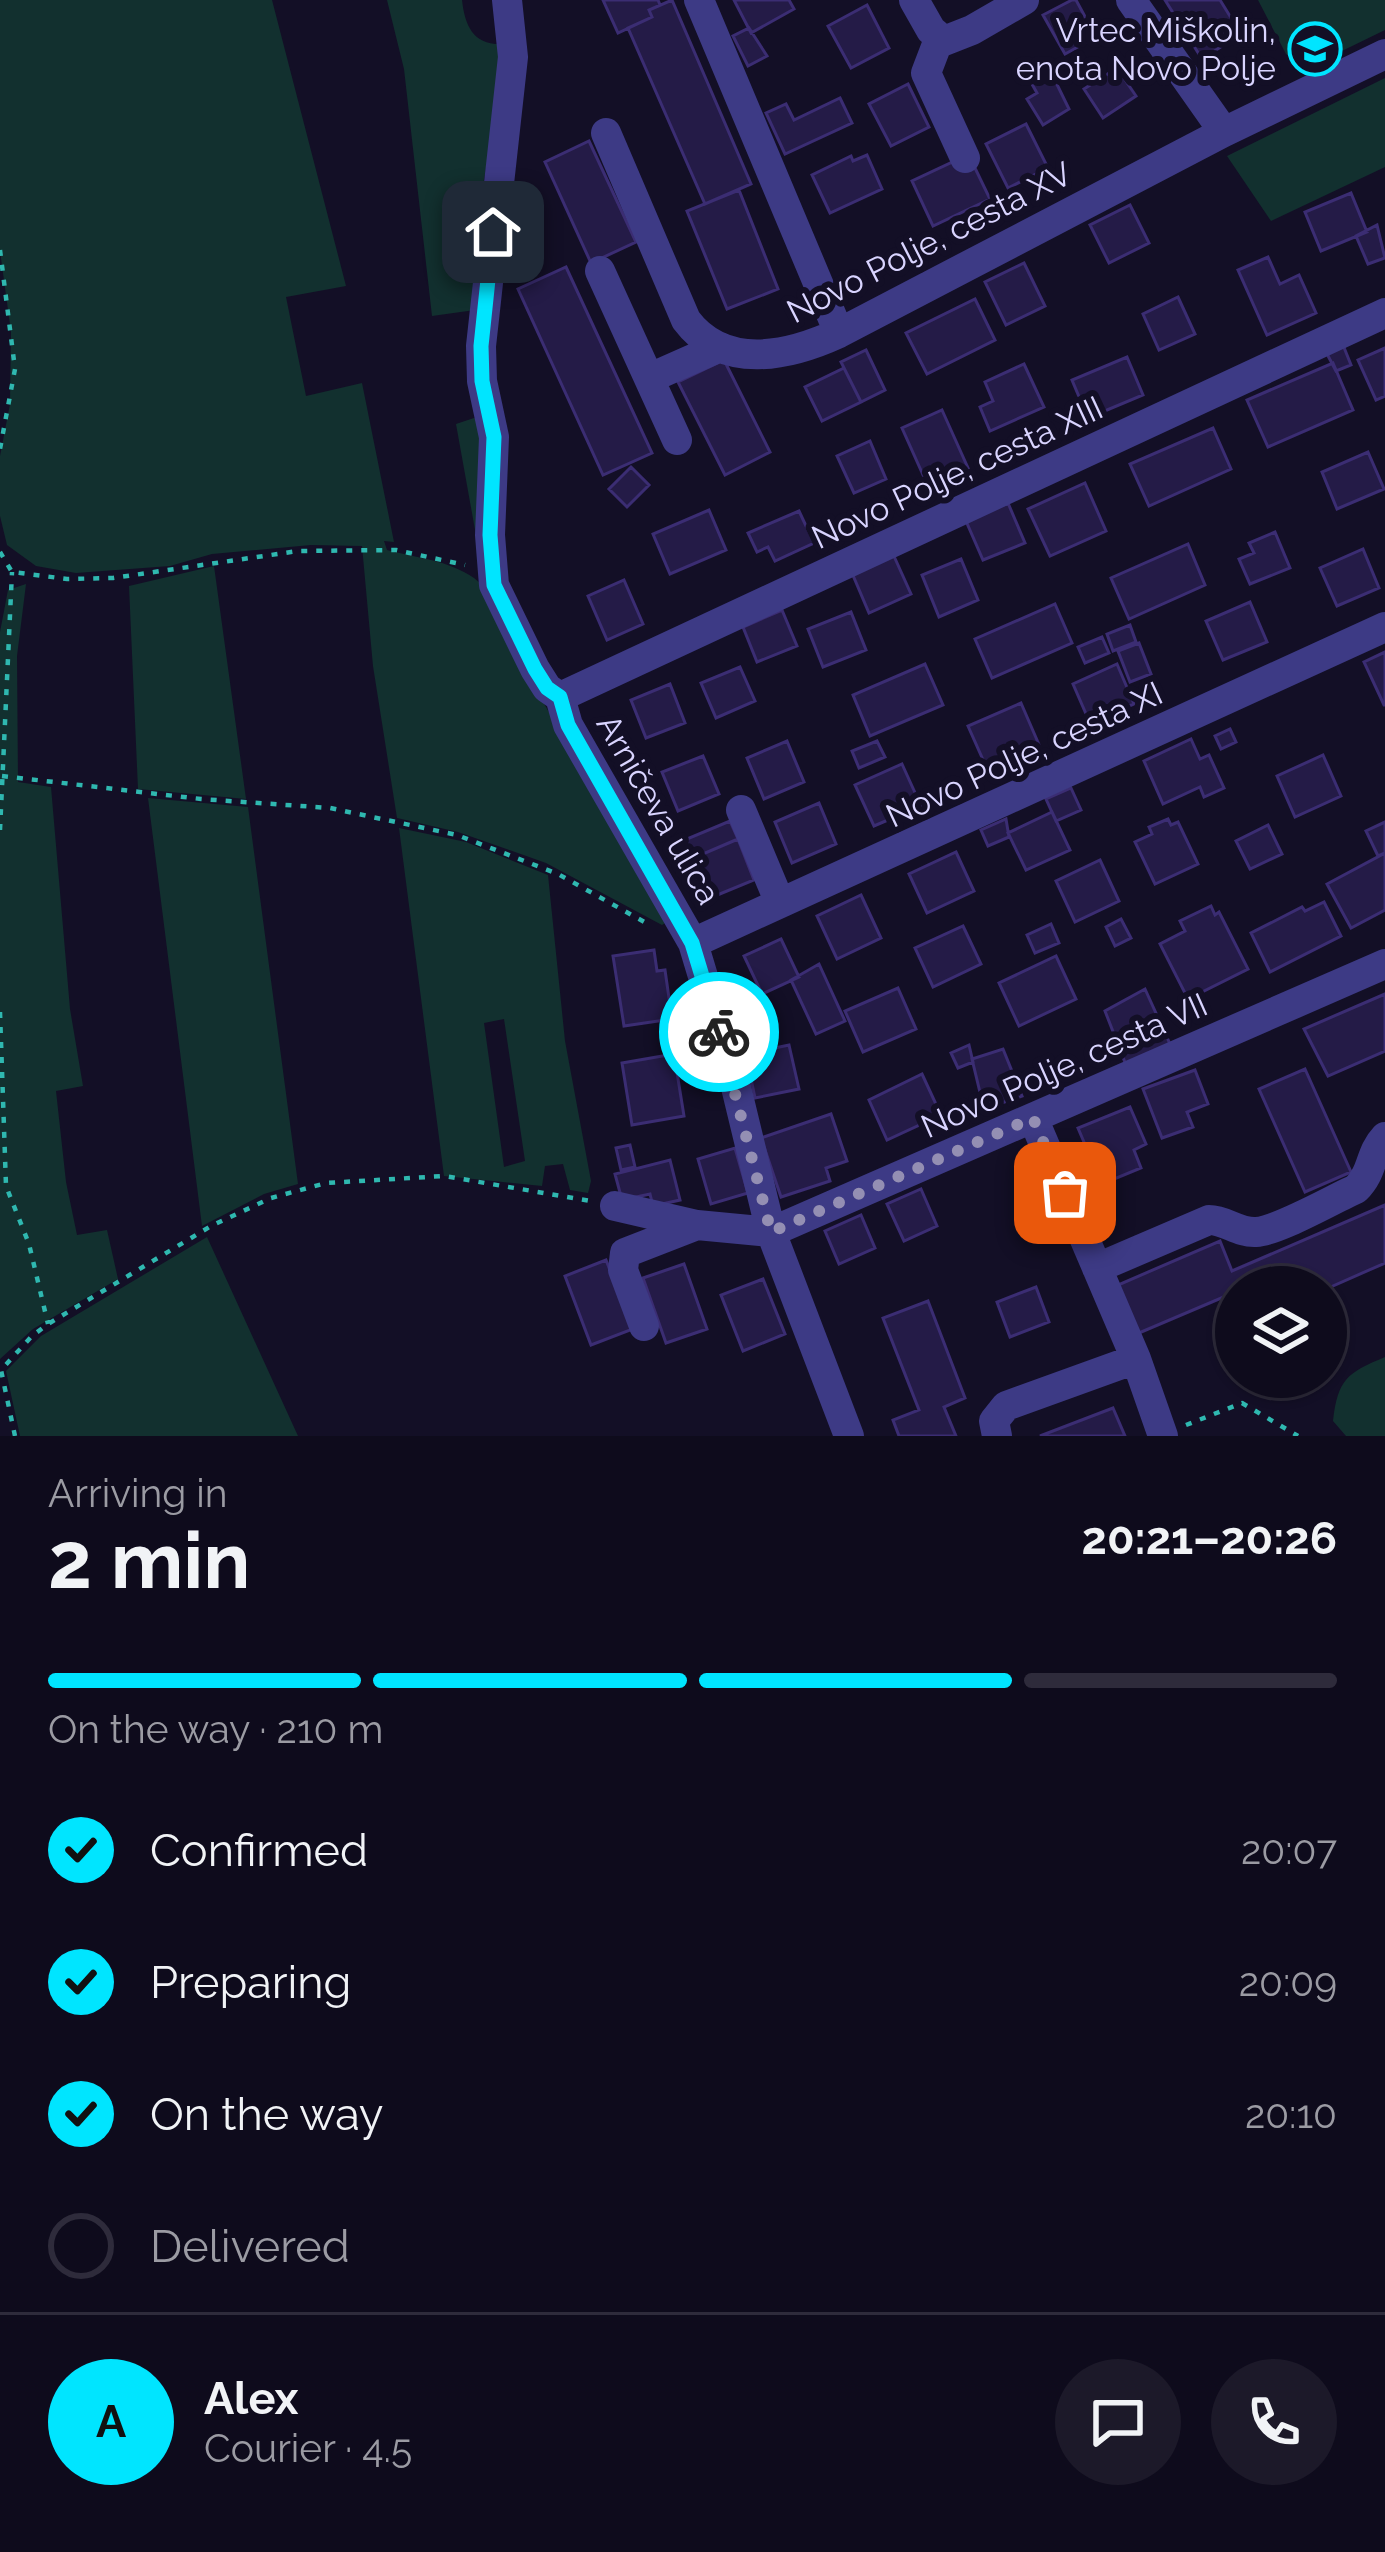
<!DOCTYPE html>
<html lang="en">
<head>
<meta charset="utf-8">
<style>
	body { margin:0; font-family:Raleway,sans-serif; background:#1c1929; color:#f1f3f6; height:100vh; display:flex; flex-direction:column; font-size:45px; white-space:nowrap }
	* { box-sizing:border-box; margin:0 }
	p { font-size:39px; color:#9b9ba3 }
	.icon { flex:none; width:66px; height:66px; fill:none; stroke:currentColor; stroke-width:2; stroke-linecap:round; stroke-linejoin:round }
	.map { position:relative; height:1436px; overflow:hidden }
	.details { display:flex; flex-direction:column; background:#0e0b1c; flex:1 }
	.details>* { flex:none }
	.tools { position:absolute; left:1215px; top:1266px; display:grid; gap:24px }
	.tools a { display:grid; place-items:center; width:132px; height:132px; border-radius:50%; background:#0e0b1c; box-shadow:0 3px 9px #0004,0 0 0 3px #2e2b3b; font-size:60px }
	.pin { position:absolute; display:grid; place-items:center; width:102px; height:102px; color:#fff; margin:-51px; border-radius:24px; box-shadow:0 6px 18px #0006 }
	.courier { position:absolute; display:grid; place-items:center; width:120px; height:120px; margin:-60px; border:9px solid #00e5ff; border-radius:50%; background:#fff; color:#222; box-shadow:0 3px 15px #0007 }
	.overview em { font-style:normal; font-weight:700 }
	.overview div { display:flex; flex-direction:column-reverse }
	.overview { display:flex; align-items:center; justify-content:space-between; height:204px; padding:0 48px }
	h1 { font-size:78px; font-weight:700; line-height:90px }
	.bar { display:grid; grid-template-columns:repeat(4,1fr); gap:18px 12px; align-content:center; height:144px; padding:0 48px }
	.bar i { height:15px; border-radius:9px; background:#2e2b3b }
	.bar .on { background:#00e5ff }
	.bar p { grid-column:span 4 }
	.line { display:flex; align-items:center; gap:30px; padding:0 48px; border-top:3px solid #2e2b3b }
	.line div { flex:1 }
	.round { display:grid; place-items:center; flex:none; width:126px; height:126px; border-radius:63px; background:#1c1929 }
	ol { padding:0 48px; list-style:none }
	li { display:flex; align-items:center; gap:36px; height:132px }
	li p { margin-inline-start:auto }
	li .icon { padding:12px; border-radius:50%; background:#00e5ff; color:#111; stroke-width:4 }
	li:last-child { color:#9b9ba3 }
	li i { width:66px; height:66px; border:6px solid #2e2b3b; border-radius:50% }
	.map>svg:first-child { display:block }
	.green { fill:#12302f; fill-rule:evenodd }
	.building { fill:#241b47; stroke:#3b2d73; stroke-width:3 }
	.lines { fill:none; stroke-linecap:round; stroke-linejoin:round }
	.path { stroke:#2fb8b0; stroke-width:4.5; stroke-dasharray:6 9; stroke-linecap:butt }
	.minor { stroke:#3d3a85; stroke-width:30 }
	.done { stroke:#948fb3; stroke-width:12; stroke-dasharray:0 21.6 }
	.route { stroke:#00e5ff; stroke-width:15 }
	.labels { text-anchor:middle; stroke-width:12; stroke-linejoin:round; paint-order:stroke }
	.poi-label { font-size:33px; fill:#d9d4ff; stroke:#130f26; text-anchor:end }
	.street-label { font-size:33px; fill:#d9d4ff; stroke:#130f26 }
</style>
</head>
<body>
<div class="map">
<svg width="1385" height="1436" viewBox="0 0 1385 1436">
	<rect width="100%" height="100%" fill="#130f26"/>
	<!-- green -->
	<path class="green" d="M0,0H272L346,286L286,297L306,396L362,383L394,542L384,541L387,550C417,558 448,560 474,578C506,602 516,656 536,690C581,766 625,843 668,921L662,925L546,863L458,832L397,818L373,666L362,546L311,545L212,554L170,566L76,573L36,566L7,545L0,516V456L10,404L11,332L0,251Z
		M387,0H462C465,27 474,46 504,44L506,57L476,224L475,310L432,316L404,69Z
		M1258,0H1385V30L1309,67L1286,54Z
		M1385,78V167L1271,221L1227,156Z
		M474,418L486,423L479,552L456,424Z
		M214,566L246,799L138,789L129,586Z
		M26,584L17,656L18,782L51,787L70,1009L83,1086L56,1091L66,1182L77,1235L107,1230L118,1279L33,1329L0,1359V632L8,590Z
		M148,798L248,807L298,1184L264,1194L202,1226Z
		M399,828L466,842L548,875L565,1041L591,1181L588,1193L570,1190L563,1164L545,1166L542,1186L444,1176ZM504,1019L525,1161L504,1167L484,1023Z
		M207,1237L298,1436H20L6,1371L41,1336Z
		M1385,1357V1436H1346L1333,1421C1338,1379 1347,1373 1385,1357Z"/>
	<!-- building -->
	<path class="building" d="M603,0H658L660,5L649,10L652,17L618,33Z
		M672,0L751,184L705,204L628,28L652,17L649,10Z
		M734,0H789L794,9L751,33Z
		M1072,0H1076L1096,37L1065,54L1043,15Z
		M1165,0H1220L1241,34L1202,59Z
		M867,5L889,48L851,68L828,26Z
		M749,28L767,56L748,66L733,36Z
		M1048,66L1069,109L1043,125L1027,99L1037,93L1028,77Z
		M1117,68L1136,96L1103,118L1084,89Z
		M908,84L929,127L891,146L869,104Z
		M840,98L852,123L785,154L766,113L786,104L794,120Z
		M1026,124L1048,168L1008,188L986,144Z
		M589,141L636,242L591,263L545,162Z
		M867,155L882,189L830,213L812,175L851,156L853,161Z
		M959,159L974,166L990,199L933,226L912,181Z
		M739,190L778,289L727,309L687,211Z
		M1351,193L1367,232L1321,251L1305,212Z
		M1130,205L1149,243L1109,263L1090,225Z
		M1377,225L1385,258L1368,264L1356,236Z
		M1268,257L1280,284L1299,275L1316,313L1267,335L1238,270Z
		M1024,263L1045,306L1006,325L985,282Z
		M566,267L652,453L603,475L518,289Z
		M1178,297L1195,334L1159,350L1143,314Z
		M975,299L995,340L927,374L906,333Z
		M1343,345L1351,365L1336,371L1326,352Z
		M1385,348V396L1376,400L1358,360Z
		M866,350L885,390L861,402L841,362Z
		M1127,357L1143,395L1088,418L1072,380Z
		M724,360L770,452L725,475L678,382Z
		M1333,363L1353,410L1268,447L1247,400Z
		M1024,364L1044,407L990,431L980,407L993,401L985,382Z
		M844,368L861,402L822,421L805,387Z
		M942,410L968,468L928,486L902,428Z
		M1213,428L1231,469L1149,506L1130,464Z
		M870,441L886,479L854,493L837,456Z
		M1368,452L1384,489L1337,509L1322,472Z
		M631,467L649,485L627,507L609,489Z
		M1085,483L1106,531L1050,556L1028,509Z
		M1008,503L1025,543L983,560L966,521Z
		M709,510L726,550L670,574L653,534Z
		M799,511L814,543L775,561L768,547L757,552L748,533Z
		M1275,532L1290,568L1250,584L1239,559L1254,553L1249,543Z
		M1188,544L1205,585L1129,619L1111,578Z
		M1363,549L1379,588L1337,606L1320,568Z
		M893,554L911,594L869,613L852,573Z
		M961,559L978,600L939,617L922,575Z
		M624,580L643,624L607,640L588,596Z
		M1250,602L1267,642L1223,660L1206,621Z
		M1055,604L1072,643L992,678L975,639Z
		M782,610L797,646L757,662L743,627Z
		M851,612L866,650L823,667L808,629Z
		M1130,625L1136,642L1113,651L1107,634Z
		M1102,637L1109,653L1085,663L1078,647Z
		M1139,643L1151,674L1130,682L1118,651Z
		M1385,652V705H1384L1364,662Z
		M925,664L943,705L870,736L853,695Z
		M1117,664L1134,704L1090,723L1073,684Z
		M740,667L755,701L716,718L701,683Z
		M670,684L685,723L646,738L631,700Z
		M1021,703L1040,747L988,771L968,726Z
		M1230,729L1236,742L1221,749L1215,736Z
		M1191,739L1200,759L1209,755L1224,788L1204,797L1200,787L1163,804L1144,761Z
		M787,741L804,782L764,799L747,758Z
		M877,741L885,757L859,768L852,751Z
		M1323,755L1341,796L1295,817L1277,776Z
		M703,756L719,794L678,811L662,772Z
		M902,764L921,806L874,826L855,785Z
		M1071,788L1081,810L1056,821L1046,799Z
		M819,803L836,844L792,863L775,822Z
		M1052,812L1070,850L1026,870L1008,833Z
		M1006,819L1009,837L988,846L981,830Z
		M1168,819L1171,825L1178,822L1198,864L1155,884L1135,842L1152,834L1149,827Z
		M730,821L738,839L698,856L705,874L696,878L682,841Z
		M1385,822V853L1378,856L1366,831Z
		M1268,825L1282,854L1250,869L1236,841Z
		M738,839L754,880L715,896L698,856Z
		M956,852L974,891L927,913L909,874Z
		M1385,853V910L1351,928L1327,884Z
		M1100,860L1119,901L1075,922L1056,881Z
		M861,895L881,938L837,959L817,916Z
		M1324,902L1341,936L1270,972L1251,933L1302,907L1305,911Z
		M1211,906L1215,915L1219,912L1248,969L1188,999L1160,944L1185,931L1180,921Z
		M1121,919L1131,938L1115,946L1106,927Z
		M1051,924L1059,943L1035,953L1027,935Z
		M963,926L981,964L933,987L915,948Z
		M781,939L799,977L762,994L744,956Z
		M654,950L657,971L665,970L672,1019L624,1026L613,956Z
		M1056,956L1076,999L1019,1026L999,983Z
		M819,964L845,1021L816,1034L791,980Z
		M898,988L916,1029L863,1052L845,1011Z
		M1145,989L1170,1044L1126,1065L1105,1011Z
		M1385,994V1051L1328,1076L1304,1029Z
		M789,1045L799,1089L755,1098L746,1054Z
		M969,1045L973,1062L958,1068L951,1053Z
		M1003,1049L1022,1096L984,1109L972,1059Z
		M674,1054L684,1116L632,1125L622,1063Z
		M1305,1069L1351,1172L1305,1192L1259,1089Z
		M1195,1070L1208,1104L1187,1112L1193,1127L1162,1138L1143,1089Z
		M922,1074L941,1115L887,1140L869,1100Z
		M1130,1107L1146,1144L1134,1150L1141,1168L1102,1184L1078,1128Z
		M831,1114L847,1161L826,1168L830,1181L781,1197L761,1138Z
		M630,1145L635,1167L621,1170L616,1148Z
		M735,1148L748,1193L711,1204L698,1159Z
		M670,1160L680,1200L653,1206L650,1194L622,1200L615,1174Z
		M921,1189L937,1226L904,1241L887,1204Z
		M1385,1205V1263L1326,1289L1236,1287V1300L1233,1293L1139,1333L1118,1285L1220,1241L1232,1271Z
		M861,1215L875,1248L839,1264L825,1231Z
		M606,1260L633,1329L591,1345L565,1276Z
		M684,1264L707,1329L666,1343L643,1278Z
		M763,1279L785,1334L743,1351L721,1295Z
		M1036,1287L1049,1322L1010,1337L997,1302Z
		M928,1301L965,1398L944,1407L956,1436H899L893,1420L919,1410L883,1318Z
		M1113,1408L1125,1436H1040Z"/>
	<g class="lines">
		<!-- path -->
		<path class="path" d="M0,250L15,369L0,449
			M0,552L12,572L67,579L113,578L298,551L396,550L465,565
			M2,776L201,799L330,808L457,835L558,874L648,924
			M0,830L12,572
			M0,1012L6,1186L29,1244L48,1324
			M1186,1425L1242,1403L1298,1436
			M15,1436L1,1370L32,1336L48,1324L211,1226L271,1198L326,1183L444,1176L591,1201"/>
		<!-- minor -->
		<path class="minor" d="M507,0L513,57L481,346L482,381L494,437L490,535L494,585L535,669L547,688L560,697
			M699,0L839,333
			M914,0L931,30L944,41L972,30L1024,0
			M1131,0L1224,132
			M939,39L926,73L965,158
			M606,133L686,320C724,371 789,356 839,333L1224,132L1385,54
			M600,271L677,440
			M650,378L720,347
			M560,697L1385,313
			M560,697L568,725L693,943L735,1083L771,1232L849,1436
			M741,810L780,903
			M693,943L1385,627
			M1033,1118L1136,1359L1163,1436
			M615,1206L697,1225L771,1232L1385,964
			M1097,1268L1209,1220C1226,1220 1238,1233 1256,1232C1278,1231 1333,1199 1356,1189C1374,1171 1369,1154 1385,1137
			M644,1326L623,1270L625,1253L697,1225
			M997,1436L994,1421L1006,1406L1136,1359"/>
	</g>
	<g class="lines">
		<!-- done -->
		<path class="done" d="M719,1032L771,1232L1033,1118L1065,1193"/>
		<!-- route -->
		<path class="route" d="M493,232L481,346L482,381L494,437L490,535L494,585L535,669L547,688L560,697L568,725L692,943L719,1032"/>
	</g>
	<!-- icons -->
	<defs>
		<g id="school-ring" transform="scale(2.7)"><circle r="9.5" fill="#130f26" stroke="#00e5ff" stroke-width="1.5"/><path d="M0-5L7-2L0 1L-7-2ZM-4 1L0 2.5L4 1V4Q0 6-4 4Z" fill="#00e5ff"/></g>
	</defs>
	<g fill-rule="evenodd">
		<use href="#school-ring" x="1315" y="49"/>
	</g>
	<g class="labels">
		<!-- poi labels -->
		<g class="poi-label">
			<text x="1276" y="42">Vrtec Miškolin,<tspan x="1276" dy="38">enota Novo Polje</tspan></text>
		</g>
		<!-- street labels -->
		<g class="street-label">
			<text transform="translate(929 242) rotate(-27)" y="12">Novo Polje, cesta XV</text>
			<text transform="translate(957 472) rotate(-25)" y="12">Novo Polje, cesta XIII</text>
			<text transform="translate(1024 754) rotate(-25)" y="12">Novo Polje, cesta XI</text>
			<text transform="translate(659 809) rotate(60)" y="12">Arničeva ulica</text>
			<text transform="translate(1064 1065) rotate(-24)" y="12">Novo Polje, cesta VII</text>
		</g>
	</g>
</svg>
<div class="tools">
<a><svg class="icon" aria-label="layers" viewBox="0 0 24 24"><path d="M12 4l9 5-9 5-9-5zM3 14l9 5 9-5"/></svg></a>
</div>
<div class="pin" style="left:1065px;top:1193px;background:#ea580c"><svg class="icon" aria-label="bag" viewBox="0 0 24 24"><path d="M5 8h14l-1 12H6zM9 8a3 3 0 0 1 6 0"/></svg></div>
<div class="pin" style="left:493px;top:232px;background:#1f2937"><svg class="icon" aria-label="home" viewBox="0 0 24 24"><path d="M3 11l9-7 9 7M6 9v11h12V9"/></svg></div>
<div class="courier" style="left:719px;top:1032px"><svg class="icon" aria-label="bike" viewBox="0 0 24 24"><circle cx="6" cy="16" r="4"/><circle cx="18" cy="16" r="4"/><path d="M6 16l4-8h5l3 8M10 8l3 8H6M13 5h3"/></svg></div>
</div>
<section class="details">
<div class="overview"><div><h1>2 min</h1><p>Arriving in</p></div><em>20:21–20:26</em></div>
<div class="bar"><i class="on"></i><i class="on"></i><i class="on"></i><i></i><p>On the way · 210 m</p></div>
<ol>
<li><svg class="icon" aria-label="check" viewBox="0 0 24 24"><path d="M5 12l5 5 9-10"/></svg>Confirmed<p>20:07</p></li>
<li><svg class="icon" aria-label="check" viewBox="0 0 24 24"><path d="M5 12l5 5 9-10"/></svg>Preparing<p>20:09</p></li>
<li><svg class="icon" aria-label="check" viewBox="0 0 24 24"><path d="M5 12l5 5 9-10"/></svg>On the way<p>20:10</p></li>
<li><i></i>Delivered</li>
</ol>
<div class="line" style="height:216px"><b class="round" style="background:#00e5ff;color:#111">A</b><div><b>Alex</b><p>Courier · 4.5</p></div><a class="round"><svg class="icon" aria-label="chat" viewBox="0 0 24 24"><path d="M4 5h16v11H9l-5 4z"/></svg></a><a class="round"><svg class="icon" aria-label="phone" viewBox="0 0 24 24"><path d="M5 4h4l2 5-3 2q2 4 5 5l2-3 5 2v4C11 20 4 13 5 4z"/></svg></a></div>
</section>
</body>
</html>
